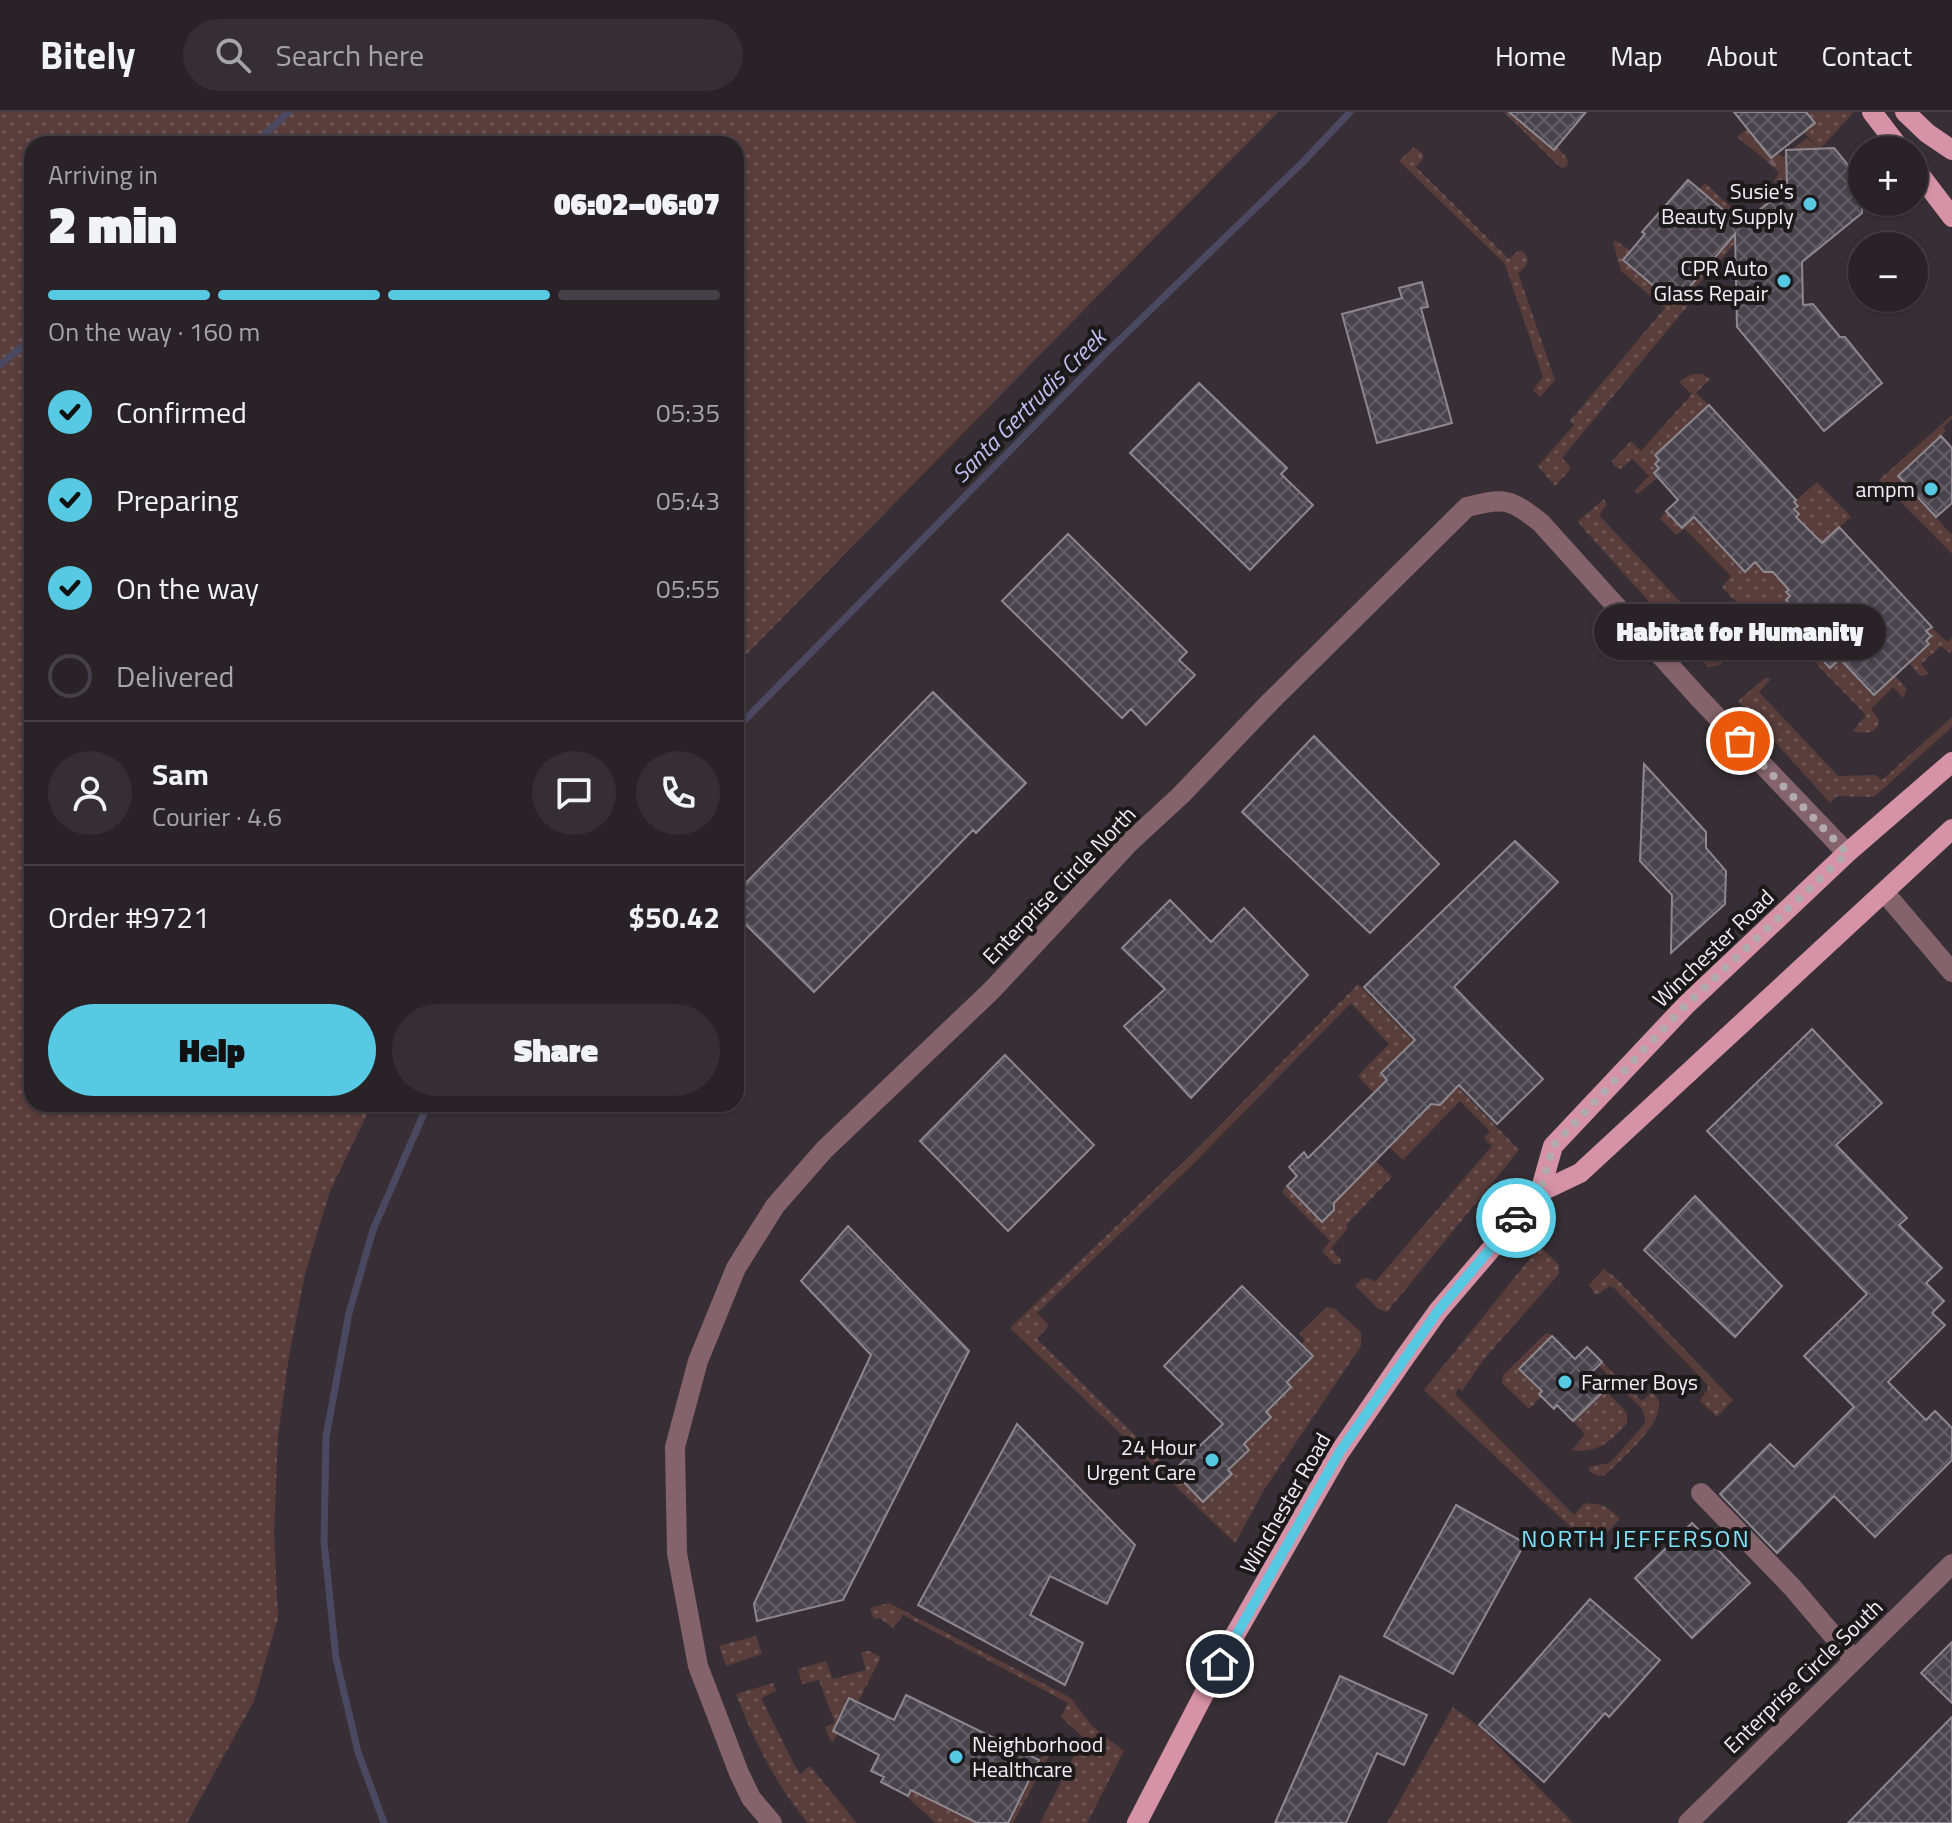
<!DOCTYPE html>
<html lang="en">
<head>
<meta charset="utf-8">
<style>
	body { margin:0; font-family:"Titillium Web",sans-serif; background:#352f34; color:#f1f3f6; height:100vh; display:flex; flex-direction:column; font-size:30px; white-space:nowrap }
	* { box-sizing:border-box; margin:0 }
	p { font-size:26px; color:#a5a4a8 }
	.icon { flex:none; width:44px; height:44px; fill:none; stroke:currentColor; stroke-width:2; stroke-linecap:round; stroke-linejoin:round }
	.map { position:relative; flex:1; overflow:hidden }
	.panel { position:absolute; left:24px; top:24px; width:720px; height:976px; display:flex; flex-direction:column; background:#292328; border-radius:24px; box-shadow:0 2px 6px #0004,0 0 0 2px #454045 }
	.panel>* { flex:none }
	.tools { position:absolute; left:1848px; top:24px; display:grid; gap:16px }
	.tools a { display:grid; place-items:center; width:80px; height:80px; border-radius:50%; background:#292328; box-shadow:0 2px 6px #0004,0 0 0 2px #454045; font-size:40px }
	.pin { position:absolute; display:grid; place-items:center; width:68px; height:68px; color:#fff; margin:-34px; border:4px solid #fff; border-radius:50%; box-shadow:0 2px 8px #0007 }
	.courier { position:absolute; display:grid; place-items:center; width:80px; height:80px; margin:-40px; border:6px solid #57c9e3; border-radius:50%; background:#fff; color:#222; box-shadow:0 2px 10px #0007 }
	.bubble { position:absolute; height:56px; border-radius:28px; background:#292328; box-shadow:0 2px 6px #0004,0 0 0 2px #454045; font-size:26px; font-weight:800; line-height:56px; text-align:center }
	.head em { font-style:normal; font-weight:800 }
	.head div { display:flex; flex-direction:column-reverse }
	.head { display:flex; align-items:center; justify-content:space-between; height:136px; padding:0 24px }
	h1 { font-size:52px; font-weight:800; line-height:60px }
	.bar { display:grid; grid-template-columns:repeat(4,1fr); gap:12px 8px; align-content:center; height:96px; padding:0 24px }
	.bar i { height:10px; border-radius:6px; background:#454045 }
	.bar .on { background:#57c9e3 }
	.bar p { grid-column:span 4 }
	.line { display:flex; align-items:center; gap:20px; padding:0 24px; border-top:2px solid #454045 }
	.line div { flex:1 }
	.round { display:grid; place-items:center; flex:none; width:84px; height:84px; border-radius:42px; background:#352f34 }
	ol { padding:0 24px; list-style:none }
	li { display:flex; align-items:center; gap:24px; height:88px }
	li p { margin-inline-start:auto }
	li .icon { padding:8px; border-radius:50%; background:#57c9e3; color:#111; stroke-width:4 }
	li:last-child { color:#a5a4a8 }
	li i { width:44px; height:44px; border:4px solid #454045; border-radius:50% }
	.primary-button { display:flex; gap:16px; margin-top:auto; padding:16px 24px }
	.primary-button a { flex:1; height:92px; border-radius:48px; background:#57c9e3; color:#111; font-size:32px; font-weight:800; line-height:92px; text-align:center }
	.primary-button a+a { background:#352f34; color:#f1f3f6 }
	header { display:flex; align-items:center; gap:48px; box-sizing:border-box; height:112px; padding:0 40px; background:#292328; border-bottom:2px solid #454045 }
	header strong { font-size:38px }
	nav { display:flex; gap:44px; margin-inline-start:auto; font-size:28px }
	.search { width:560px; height:72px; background:#352f34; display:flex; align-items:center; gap:20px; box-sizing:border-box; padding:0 28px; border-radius:44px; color:#a5a4a8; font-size:30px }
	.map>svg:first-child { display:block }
	.green { fill:url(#green-dots) }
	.forest { fill:url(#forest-firs) }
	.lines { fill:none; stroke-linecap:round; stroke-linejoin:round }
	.stream { stroke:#4b4962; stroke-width:7 }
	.building { fill:url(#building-cross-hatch); stroke:#8d8790; stroke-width:2 }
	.minor { stroke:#84636c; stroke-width:20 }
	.major { stroke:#d692a6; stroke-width:20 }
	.done { stroke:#b1abb0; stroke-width:8; stroke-dasharray:0 14.4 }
	.route { stroke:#57c9e3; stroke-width:10 }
	.poi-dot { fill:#57c9e3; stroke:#1c191b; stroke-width:3 }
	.labels { text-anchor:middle; stroke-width:8; stroke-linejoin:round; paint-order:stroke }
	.poi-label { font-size:22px; fill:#f3eef2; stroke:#1c191b; text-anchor:end }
	.street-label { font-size:22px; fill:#f3eef2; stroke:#1c191b }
	.water-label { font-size:24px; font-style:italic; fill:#bfbcee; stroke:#1c191b }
	.neighbourhood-label { font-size:24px; letter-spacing:2px; fill:#7ee3fb; stroke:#1c191b }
</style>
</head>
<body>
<header>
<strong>Bitely</strong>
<div class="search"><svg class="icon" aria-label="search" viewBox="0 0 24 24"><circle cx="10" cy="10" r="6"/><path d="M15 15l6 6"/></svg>Search here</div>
<nav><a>Home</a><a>Map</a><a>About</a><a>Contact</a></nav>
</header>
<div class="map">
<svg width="1952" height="1711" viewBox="0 0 1952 1711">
	<defs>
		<pattern id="green-dots" width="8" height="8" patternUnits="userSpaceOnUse" patternTransform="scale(2)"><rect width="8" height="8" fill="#583d3b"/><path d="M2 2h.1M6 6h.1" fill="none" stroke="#705958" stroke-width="1.8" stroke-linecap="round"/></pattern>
		<pattern id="forest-firs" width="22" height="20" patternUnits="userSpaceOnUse" patternTransform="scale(2)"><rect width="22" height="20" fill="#583d3b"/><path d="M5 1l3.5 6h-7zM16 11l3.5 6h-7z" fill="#705958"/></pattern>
		<pattern id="building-cross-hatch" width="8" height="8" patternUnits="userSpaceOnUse" patternTransform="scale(2)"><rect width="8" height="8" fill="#49444c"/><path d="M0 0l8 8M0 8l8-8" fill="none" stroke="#645f66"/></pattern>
	</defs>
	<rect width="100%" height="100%" fill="#372f35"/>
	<!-- green -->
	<path class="green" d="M0,0H1278L736,553V32H32V992H372L330,1079L305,1162L289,1244L278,1324L274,1421L278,1506L254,1589L187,1711H0Z
		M1504,0H1519L1557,34L1568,48L1567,54L1562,56L1558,53Z
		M1806,0H1852L1853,1L1820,37L1803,20L1815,11Z
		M1748,16L1771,46L1768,50L1737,25Z
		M1414,35L1423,42V47L1416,55L1509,147L1518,139H1523L1528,147L1525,155L1518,161L1555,268L1540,285L1533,278L1543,265L1505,152L1399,49Z
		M1779,61L1789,71L1696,175L1699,180L1562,346L1570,354L1569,359L1555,374L1538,354L1574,313L1570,309L1665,196L1621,159L1613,130L1616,129L1631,139L1623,149L1675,192L1718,142L1699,78L1705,71L1747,110L1779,74L1774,69Z
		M1692,262H1703L1710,267L1696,281L1709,293L1655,343L1659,348L1655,352L1659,356L1654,361L1658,365L1638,382L1634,379L1649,364L1632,347L1621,357L1613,353L1612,349L1631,329L1641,339L1692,282L1680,271L1681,268Z
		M1952,303V307L1943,315L1946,319L1898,364L1952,423V442L1879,368Z
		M1817,370L1851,405L1817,435L1796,405L1799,402L1794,390Z
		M1604,387L1607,393L1599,403L1724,537L1734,529L1736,531L1737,539L1720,553L1708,555L1582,415L1578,409Z
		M1666,399L1694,405L1744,459L1755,450L1765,460H1786L1789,478L1787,480L1790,484L1786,489L1825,531L1830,556L1840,547L1874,583L1895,564L1907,577L1903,586L1893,575L1871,597L1879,608C1878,622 1864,622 1853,619L1866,603L1769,503L1757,512L1722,475L1731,464L1685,417L1676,423L1660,407Z
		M1931,515L1947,530L1952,526V539L1950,541L1941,534L1921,552L1929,562L1920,564L1909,551L1929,533L1926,529V519Z
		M1765,566L1771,567L1759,580L1838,664L1876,663L1882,668L1952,605V615L1874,685L1837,684L1830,691L1738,589Z
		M1358,872L1519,1038L1387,1200L1378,1197L1355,1174L1362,1167L1369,1166L1375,1170L1492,1034L1484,1026L1490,1019L1460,989L1403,1048L1389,1035L1431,992L1440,993L1396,947L1381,961L1387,968L1374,981L1358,964L1389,932L1351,891L1189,1056L1037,1201L1049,1213L1037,1227L1203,1390L1232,1362L1228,1358L1249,1338L1244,1332L1270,1305L1266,1300L1291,1275L1287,1270L1301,1233L1305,1228L1299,1222L1327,1195L1335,1197L1361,1220V1234L1264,1378L1235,1431L1010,1216L1198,1036Z
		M1376,1049L1392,1065L1347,1112V1117L1331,1136L1341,1148L1340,1152H1334L1322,1139L1330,1129L1282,1080L1287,1074L1322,1109L1334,1091Z
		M1540,1134L1559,1153V1162L1484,1247L1462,1279L1459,1276L1455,1282L1574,1403L1584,1392C1601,1390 1609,1396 1620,1407L1593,1436L1424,1278Z
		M1604,1157L1616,1166L1733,1288L1717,1305L1700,1289L1708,1276L1707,1272L1613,1175L1609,1174L1599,1182H1595L1589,1173Z
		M1549,1221L1552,1224L1519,1256L1542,1279L1539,1282L1542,1284L1529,1297L1502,1271L1503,1263L1545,1222Z
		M1602,1250L1642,1289L1652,1280C1679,1300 1621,1347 1605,1363L1598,1364L1589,1359V1355L1610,1351L1646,1310L1642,1297L1598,1253Z
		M1605,1278L1627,1301V1311C1611,1329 1598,1342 1572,1338L1585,1322L1573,1309Z
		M889,1491L1071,1586L1092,1614L1124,1639L1087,1711H1040L1081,1630L1082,1624L1061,1605L1068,1591L903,1503L893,1516L880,1506L874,1507L870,1496Z
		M756,1524L762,1542L726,1554L719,1534Z
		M869,1539L881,1545L858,1590L849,1587L833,1619L837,1622L833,1630L830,1628L825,1615L835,1611L819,1568L802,1572L798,1557L826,1549L833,1567L866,1558L861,1540Z
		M773,1571L776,1579L761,1586L795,1654L800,1662L810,1654L857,1711H808C776,1673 754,1629 736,1582Z
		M1453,1595L1482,1617L1573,1711H1387Z
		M1048,1632L1050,1642L1013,1711H1008Z
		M911,1678L977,1711H936L907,1685Z"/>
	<!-- forest -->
	<path class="forest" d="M1807,26L1820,37L1789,71L1768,50L1778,41L1783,45Z"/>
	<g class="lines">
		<!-- stream -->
		<path class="stream" d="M254,32L289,0
			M0,253L32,226
			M736,617L1105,242L1304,49L1350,0
			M384,1711L358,1640L336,1546L324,1430L326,1325L349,1201L373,1118L428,992"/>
	</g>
	<!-- building -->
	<path class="building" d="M1509,0H1586L1554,38Z
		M1734,0H1806L1815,11L1771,46Z
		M1834,36L1862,70V101L1802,150L1803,193L1813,192L1840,225H1845L1882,271L1824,319L1737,215L1735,122L1675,192L1623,148L1645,122L1642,120L1688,68L1741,113L1787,76L1786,38Z
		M1422,170L1428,195L1421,196L1452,311L1377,331L1342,202L1402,186L1399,176Z
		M1199,271L1287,356L1281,362L1313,393L1250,458L1130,341Z
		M1709,293L1796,388L1794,390L1798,394L1794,397L1799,402L1796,405L1822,431L1839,415L1932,515L1926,519L1931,524L1926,529L1929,532L1874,583L1840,547L1830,556L1815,540L1825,531L1786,488L1790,484L1786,480L1789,478L1773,460H1764L1755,450L1745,460L1694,405L1682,416L1666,399L1678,388L1654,361L1659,356L1655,352L1659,348L1655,343Z
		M1941,324L1952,336V391L1936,405L1898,364Z
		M1068,422L1187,540L1179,548L1195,563L1146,613L1131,597L1122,606L1002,489Z
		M933,580L1026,671L976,721L973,718L814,880L736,803V781Z
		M1314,624L1439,752L1370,821L1242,700Z
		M1644,652L1706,720V736L1726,759L1725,792L1671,841L1672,783L1640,749Z
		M1515,729L1558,770L1454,875L1543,967L1497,1012L1459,973L1440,993L1431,992L1334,1091V1098L1322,1110L1287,1074L1297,1064L1289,1055L1304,1040L1308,1046L1387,968L1381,961L1415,928L1364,875Z
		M1170,788L1211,830L1244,796L1308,863L1191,986L1124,914L1165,877L1122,836Z
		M1812,917L1882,991L1836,1033L1907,1106L1899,1113L1942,1156L1926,1171L1944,1189L1932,1201L1945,1213L1888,1270L1926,1308L1935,1299L1952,1316V1348L1875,1425L1834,1384L1777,1441L1720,1382L1770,1332L1794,1355L1854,1295L1804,1244L1867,1182L1707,1019Z
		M1005,943L1094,1033L1008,1119L920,1029Z
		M1695,1084L1782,1174L1735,1225L1644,1138Z
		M848,1114L969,1239L843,1488L757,1509L754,1492L871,1243L801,1169Z
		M1242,1174L1313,1244L1287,1270L1291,1275L1266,1300L1271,1305L1244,1332L1249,1338L1228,1358L1232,1362L1203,1390L1173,1359L1223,1312L1164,1254Z
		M1552,1224L1575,1247L1587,1235L1602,1250L1590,1262L1605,1278L1573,1309L1557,1293L1554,1297L1539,1282L1542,1279L1519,1257Z
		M1017,1312L1135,1433L1107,1492L1050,1464L1030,1503L1083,1531L1065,1573L918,1493Z
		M1456,1393L1525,1431L1453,1562L1384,1524Z
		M1692,1411L1750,1471L1692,1526L1635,1466Z
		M1590,1487L1660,1548L1609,1605L1605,1601L1544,1670L1479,1613Z
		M1952,1530V1591L1921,1561Z
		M1340,1564L1427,1603L1404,1653L1377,1641L1346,1711H1275Z
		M906,1583L1039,1648L1008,1711H977L911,1678L908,1684L881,1670L884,1665L871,1659L879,1643L833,1619L849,1586L894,1608Z
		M1952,1605V1711H1848Z"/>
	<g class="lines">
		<!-- minor -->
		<path class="minor" d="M1885,781L1952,860
			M1701,1381L1792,1475L1854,1548
			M772,1711L751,1686L739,1661L698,1554L677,1441L675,1335L698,1249L736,1156L775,1094L824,1038L992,878L1129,731L1181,683L1270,590L1467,395C1505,385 1511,387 1541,411L1699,586L1847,741
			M1688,1711L1952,1452"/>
		<!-- major -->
		<path class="major" d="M1872,0L1901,38
			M1905,0L1927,21L1952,38
			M1914,55L1952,105
			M1540,1080L1553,1034L1686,893L1847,741L1952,650
			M1137,1711L1232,1528L1339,1341L1405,1245L1438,1199L1540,1080L1580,1061L1952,717"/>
	</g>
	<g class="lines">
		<!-- done -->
		<path class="done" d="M1516,1106L1540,1080L1553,1034L1686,893L1847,741L1740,629"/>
		<!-- route -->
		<path class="route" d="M1220,1552L1339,1341L1438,1199L1516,1106"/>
	</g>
	<!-- markers -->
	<g class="poi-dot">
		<circle cx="1810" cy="92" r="8"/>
		<circle cx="1784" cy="169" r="8"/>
		<circle cx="1931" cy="377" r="8"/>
		<circle cx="1565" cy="1270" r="8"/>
		<circle cx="1212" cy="1348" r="8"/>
		<circle cx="956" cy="1645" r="8"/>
	</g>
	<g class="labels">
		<!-- poi labels -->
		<g class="poi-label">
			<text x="1794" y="87">Susie's<tspan x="1794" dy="25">Beauty Supply</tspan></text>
			<text x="1768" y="164">CPR Auto<tspan x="1768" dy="25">Glass Repair</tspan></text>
			<text x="1915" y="385">ampm</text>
			<text x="1581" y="1278" text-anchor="start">Farmer Boys</text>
			<text x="1196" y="1343">24 Hour<tspan x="1196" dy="25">Urgent Care</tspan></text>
			<text x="972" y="1640" text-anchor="start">Neighborhood<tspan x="972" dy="25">Healthcare</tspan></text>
		</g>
		<!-- street labels -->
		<g class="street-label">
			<text transform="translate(1059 773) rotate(-46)" y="8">Enterprise Circle North</text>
			<text transform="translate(1713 836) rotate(-44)" y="8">Winchester Road</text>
			<text transform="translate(1285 1391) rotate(-60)" y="8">Winchester Road</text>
			<text transform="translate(1803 1564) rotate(-44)" y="8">Enterprise Circle South</text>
		</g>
		<!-- water labels -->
		<g class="water-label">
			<text transform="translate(1029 294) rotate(-45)" y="8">Santa Gertrudis Creek</text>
		</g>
		<!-- neighbourhood labels -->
		<g class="neighbourhood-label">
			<text x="1636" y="1435">NORTH JEFFERSON</text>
		</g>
	</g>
</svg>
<div class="tools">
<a>+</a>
<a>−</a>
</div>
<div class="pin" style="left:1740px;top:629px;background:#ea580c"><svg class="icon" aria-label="bag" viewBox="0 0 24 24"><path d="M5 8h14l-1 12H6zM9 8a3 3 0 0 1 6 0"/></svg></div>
<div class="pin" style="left:1220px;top:1552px;background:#1f2937"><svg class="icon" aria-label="home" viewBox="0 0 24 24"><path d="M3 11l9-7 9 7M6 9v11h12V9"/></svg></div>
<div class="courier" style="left:1516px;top:1106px"><svg class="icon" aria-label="car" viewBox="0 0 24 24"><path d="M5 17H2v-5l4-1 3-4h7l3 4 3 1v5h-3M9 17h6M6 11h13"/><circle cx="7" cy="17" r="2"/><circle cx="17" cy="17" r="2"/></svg></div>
<div class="bubble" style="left:1594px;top:492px;width:292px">Habitat for Humanity</div>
<section class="panel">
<div class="head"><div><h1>2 min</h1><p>Arriving in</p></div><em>06:02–06:07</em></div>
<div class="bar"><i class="on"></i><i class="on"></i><i class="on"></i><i></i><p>On the way · 160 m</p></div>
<ol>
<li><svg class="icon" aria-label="check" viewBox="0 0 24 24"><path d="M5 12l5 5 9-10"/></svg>Confirmed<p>05:35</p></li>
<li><svg class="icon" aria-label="check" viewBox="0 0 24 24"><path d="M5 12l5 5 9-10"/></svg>Preparing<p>05:43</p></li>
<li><svg class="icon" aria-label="check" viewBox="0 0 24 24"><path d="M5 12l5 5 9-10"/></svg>On the way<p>05:55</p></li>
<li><i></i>Delivered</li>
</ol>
<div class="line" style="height:144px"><a class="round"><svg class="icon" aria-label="person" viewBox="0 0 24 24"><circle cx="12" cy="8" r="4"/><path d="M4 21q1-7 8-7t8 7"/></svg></a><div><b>Sam</b><p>Courier · 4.6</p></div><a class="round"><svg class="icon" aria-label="chat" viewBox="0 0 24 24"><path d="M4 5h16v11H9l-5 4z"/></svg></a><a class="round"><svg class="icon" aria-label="phone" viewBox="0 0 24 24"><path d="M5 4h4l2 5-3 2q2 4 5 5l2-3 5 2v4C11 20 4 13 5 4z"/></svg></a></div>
<div class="line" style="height:104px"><div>Order #9721</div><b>$50.42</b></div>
<div class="primary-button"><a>Help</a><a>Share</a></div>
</section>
</div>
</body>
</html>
